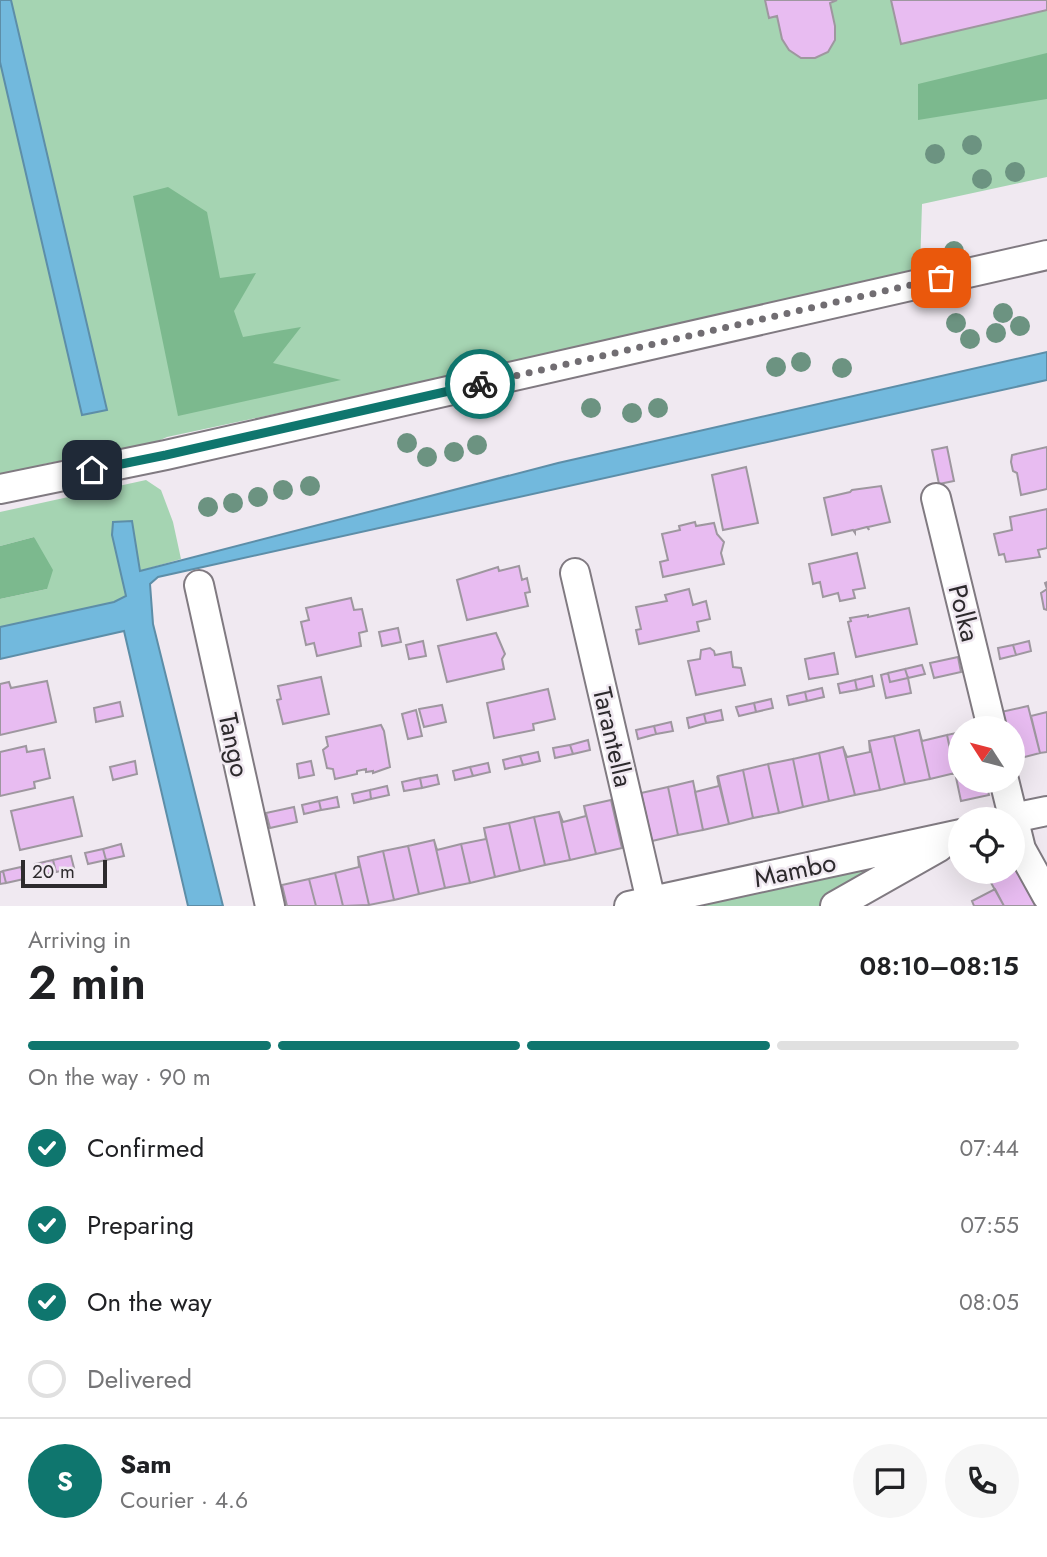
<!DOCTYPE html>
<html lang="en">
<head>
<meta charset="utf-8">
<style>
	body { margin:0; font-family:Jost,sans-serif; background:#f6f6f6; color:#202124; height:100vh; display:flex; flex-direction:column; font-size:26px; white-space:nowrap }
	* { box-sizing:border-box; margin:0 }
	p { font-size:23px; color:#757577 }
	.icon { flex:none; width:38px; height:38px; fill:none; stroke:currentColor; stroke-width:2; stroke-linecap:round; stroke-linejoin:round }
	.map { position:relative; height:906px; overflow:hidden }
	.panel { display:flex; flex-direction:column; background:#fff; flex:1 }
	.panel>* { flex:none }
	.needle { width:46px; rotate:306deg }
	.fabs { position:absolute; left:948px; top:716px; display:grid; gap:14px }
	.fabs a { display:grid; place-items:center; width:77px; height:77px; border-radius:50%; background:#fff; box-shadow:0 7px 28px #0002; font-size:35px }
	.scale { position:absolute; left:21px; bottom:18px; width:86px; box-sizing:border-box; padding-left:7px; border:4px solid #2d2a2d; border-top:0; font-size:19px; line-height:24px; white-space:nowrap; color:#2d2a2d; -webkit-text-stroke:5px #f0e9f1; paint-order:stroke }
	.pin { position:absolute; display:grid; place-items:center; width:60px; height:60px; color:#fff; margin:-30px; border-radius:14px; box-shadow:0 4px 10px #0006 }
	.courier { position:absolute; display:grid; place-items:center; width:70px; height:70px; margin:-35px; border:5px solid #0f766e; border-radius:50%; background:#fff; color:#222; box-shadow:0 2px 9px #0007 }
	.headline em { font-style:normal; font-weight:600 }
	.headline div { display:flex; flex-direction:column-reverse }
	.headline { display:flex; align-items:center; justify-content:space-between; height:119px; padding:0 28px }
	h1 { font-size:46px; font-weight:600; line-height:52px }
	.bar { display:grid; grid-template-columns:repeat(4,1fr); gap:10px 7px; align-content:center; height:84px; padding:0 28px }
	.bar i { height:9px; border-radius:5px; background:#e0e0e0 }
	.bar .selected { background:#0f766e }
	.bar p { grid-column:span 4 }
	.line { display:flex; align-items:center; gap:18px; padding:0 28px; border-top:2px solid #e0e0e0 }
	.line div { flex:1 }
	.round { display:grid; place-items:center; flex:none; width:74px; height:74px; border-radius:37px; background:#f6f6f6 }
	ol { padding:0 28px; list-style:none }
	li { display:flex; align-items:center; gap:21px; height:77px }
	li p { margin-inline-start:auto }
	li .icon { padding:7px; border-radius:50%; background:#0f766e; color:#fff; stroke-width:4 }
	li:last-child { color:#757577 }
	li i { width:38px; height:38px; border:4px solid #e0e0e0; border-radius:50% }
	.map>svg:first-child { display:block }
	.green { fill:#a5d4b2 }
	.forest { fill:#7cb98e }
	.water { fill:#72b9dd; stroke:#5d8ea8; stroke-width:2 }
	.building { fill:#e8bcf1; stroke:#9e979f; stroke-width:2 }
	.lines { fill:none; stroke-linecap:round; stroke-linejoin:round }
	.street-casing { stroke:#807a81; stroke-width:32 }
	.street { stroke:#fff; stroke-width:28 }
	.tree { fill:#6c9381 }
	.done { stroke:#716d72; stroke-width:7; stroke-dasharray:0 12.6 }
	.route { stroke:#0f766e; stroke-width:9 }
	.labels { text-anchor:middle; stroke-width:5; stroke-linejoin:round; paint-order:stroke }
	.street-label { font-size:26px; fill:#2d2a2d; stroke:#f0e9f1 }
</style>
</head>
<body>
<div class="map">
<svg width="1047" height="906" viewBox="0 0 1047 906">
	<rect width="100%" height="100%" fill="#f0e9f1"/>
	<!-- green -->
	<path class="green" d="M0,0H1047V177L922,204L920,268L369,394L167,437L156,442L44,464L27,470L0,477Z
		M146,480L161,490L173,522L181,559L139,571L132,521L112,535L126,596L114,602L0,627V599L47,589L34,537L0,546V512Z
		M900,857L822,906H687Z"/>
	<!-- forest -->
	<path class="forest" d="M1047,53V99L918,120V84Z
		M168,187L207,212L220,278L256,273L234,311L243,337L301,327L273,363L341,380L178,416L133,196Z
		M34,537L53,570L47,589L0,599V546Z"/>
	<!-- water -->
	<path class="water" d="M0,0H11L107,410L82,415L0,62Z
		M1047,352V380L158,577L150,584L153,624L223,906H188L124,631L0,659V627L114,602L126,596L112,535L113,522L132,521L140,571L558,463Z"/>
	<!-- building -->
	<path class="building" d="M765,0H837L830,3L835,26V40L828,52L815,58H801L789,50L782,39L777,16L769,18Z
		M891,0H1047V10L901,44Z
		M947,447L954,481L939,484L932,450Z
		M1047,447V489L1021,495L1017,473L1013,471L1011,462L1012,455Z
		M746,467L758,523L723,530L712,475Z
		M881,486L890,522L868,527L869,530L867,527L855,530V533L853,530L832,535L824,498L850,492L852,490Z
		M1047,509V548L1038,550L1040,557L1006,562L1004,554L999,555L994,534L1012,530L1010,517Z
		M695,522L696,526L714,523L717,534L724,542L721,553L724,564L663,577L660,562L668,560L662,534L680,530L679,526Z
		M857,553L865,588L853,590L855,598L840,601L838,593L823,597L820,582L813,584L809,564Z
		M519,566L522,580L527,578L530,592L525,593L528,606L467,620L457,580L498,567L499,571Z
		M1047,582V610L1044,609L1041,593L1047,589L1045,583Z
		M689,589L693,605L706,601L710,619L697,622L699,631L639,644L636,630L641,629L636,607L667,601L665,595Z
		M351,598L354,610L362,609L367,631L359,633L361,646L317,656L314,643L306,645L301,622L309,620L306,608Z
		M909,608L917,644L856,657L848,622L851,621L850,618L868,615V617Z
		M398,628L401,642L382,646L379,632Z
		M496,633L505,654L502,659L504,669L447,682L438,646Z
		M423,641L426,656L409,659L406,645Z
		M1029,641L1031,651L1016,655L1013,645Z
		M1013,645L1016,655L1000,659L998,648Z
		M710,648L714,651L715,655L731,652L733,667L741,668L745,685L696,695L688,661L700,659L701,650Z
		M834,653L838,674L809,679L805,659Z
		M958,657L961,672L934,678L930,663Z
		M922,665L925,674L908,678L905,669Z
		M905,669L908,678L890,682L888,673Z
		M888,673L890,682L908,678L911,693L886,698L881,675Z
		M872,676L874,686L857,690L855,680Z
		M321,677L329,714L283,724L277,700L281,699L278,686Z
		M855,680L857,690L840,693L838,684Z
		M47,681L56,722L0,735V684L9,682L11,688Z
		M822,688L824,697L807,701L805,692Z
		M548,689L555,719L533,724L534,730L494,738L487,703Z
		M805,692L807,701L789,705L787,696Z
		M771,699L773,708L756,712L754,703Z
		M120,702L123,716L96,722L94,708Z
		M754,703L756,712L739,716L736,707Z
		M442,705L446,722L424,727L419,709Z
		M1028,706L1040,753L1013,760V728H1004L1001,712Z
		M416,710L422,736L408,739L402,714Z
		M721,710L723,720L706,723L704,714Z
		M1047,712V752L1040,753L1031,716Z
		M704,714L706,723L689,728L687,718Z
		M671,722L673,731L656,734L654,726Z
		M381,725L384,731L390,767L373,773V771L366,772V769L357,771V774L335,779L333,769L327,768L323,750L328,746L326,737Z
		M654,726L656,734L638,739L636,730Z
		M919,730L930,779L905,784L894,736Z
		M919,730L922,741L947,735L955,773L930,779Z
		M961,732V780H986L989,795L961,801L947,735Z
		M894,736L905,784L880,790L869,741Z
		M588,740L590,750L573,754L570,745Z
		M869,741L880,790L855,795L843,747L847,757L870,752Z
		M570,745L573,754L555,758L553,748Z
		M26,746L27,752L44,749L50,778L34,782L35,788L0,796V752Z
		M843,747L855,795L829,801L819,753Z
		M538,752L540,761L523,765L520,756Z
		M819,753L829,801L803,807L793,759Z
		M520,756L523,765L505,769L503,760Z
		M793,759L803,807L779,813L768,764Z
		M135,761L137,774L113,780L110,767Z
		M311,761L314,775L299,778L297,764Z
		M488,763L490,772L473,776L470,767Z
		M768,764L779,813L753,818L743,770Z
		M470,767L473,776L455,780L453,771Z
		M743,770L753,818L729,824L718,776Z
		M437,775L439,784L422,788L420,778Z
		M717,776L729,824L703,830L695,792L719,786Z
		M420,778L422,788L404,791L402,782Z
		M693,781L703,830L678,835L668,787Z
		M387,786L389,795L371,799L370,790Z
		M668,787L678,835L652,841L641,793Z
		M370,790L371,799L354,803L352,794Z
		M73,797L82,836L20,850L11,811Z
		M337,797L339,807L321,810L319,801Z
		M611,800L622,848L596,854L584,806Z
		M319,801L321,810L304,814L302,805Z
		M584,806L596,854L570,860L559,812L563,822L586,816Z
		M294,807L297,822L270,828L266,813Z
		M559,812L570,860L545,865L534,817Z
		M534,817L545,865L520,871L509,823Z
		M509,823L520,871L495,877L484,828Z
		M484,828L495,877L470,883L461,844L486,839Z
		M434,840L445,888L419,894L408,846Z
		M434,840L437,850L461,844L470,883L445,888Z
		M121,844L124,856L106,860L103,849Z
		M408,846L419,894L394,900L383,851Z
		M103,849L106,860L88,864L85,853Z
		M383,851L394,900L369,905L358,857Z
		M71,856L74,868L56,872L53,860Z
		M358,857L369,905L343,906L335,873L359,867Z
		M53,860L56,872L38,876L35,864Z
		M1013,864L1036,906H1004L985,872H1013Z
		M21,867L24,879L6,883L3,871Z
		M3,871L6,883L0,884V872Z
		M335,873L343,906H316L309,879Z
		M309,879L316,906H287L282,885Z
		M995,889L1004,906H974L972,901Z"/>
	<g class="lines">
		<!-- street casing -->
		<g class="street-casing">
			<path id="street" d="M0,489L166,455L1047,255
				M936,498L992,728
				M575,573L651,901
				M199,585L270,906
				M1004,780L1021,849L1047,896
				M1008,819L1047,811
				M629,906L961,834
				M835,906L939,847"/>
		</g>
		<!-- street -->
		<use href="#street" class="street"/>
	</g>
	<!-- trees -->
	<g class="tree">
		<circle cx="972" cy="145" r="10"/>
		<circle cx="935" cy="154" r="10"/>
		<circle cx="1015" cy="172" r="10"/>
		<circle cx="982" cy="179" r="10"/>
		<circle cx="954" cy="251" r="10"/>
		<circle cx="1003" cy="313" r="10"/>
		<circle cx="956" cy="323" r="10"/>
		<circle cx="1020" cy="326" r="10"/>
		<circle cx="996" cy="333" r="10"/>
		<circle cx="970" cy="339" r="10"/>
		<circle cx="801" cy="362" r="10"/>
		<circle cx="776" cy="367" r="10"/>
		<circle cx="842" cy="368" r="10"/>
		<circle cx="591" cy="408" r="10"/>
		<circle cx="658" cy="408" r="10"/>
		<circle cx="632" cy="413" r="10"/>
		<circle cx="407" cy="443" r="10"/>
		<circle cx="477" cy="445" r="10"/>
		<circle cx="454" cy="452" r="10"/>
		<circle cx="427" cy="457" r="10"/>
		<circle cx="310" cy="486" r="10"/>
		<circle cx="283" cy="490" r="10"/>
		<circle cx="258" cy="497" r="10"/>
		<circle cx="233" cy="503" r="10"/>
		<circle cx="208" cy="507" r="10"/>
	</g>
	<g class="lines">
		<!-- done -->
		<path class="done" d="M480,384L941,278"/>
		<!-- route -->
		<path class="route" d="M92,470L166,455L480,384"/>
	</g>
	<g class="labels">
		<!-- street labels -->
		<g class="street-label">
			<text transform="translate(964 613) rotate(76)" y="9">Polka</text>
			<text transform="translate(613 737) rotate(77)" y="9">Tarantella</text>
			<text transform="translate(234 745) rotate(78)" y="9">Tango</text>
			<text transform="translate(795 870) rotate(-12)" y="9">Mambo</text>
		</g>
	</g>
</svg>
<div class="fabs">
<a><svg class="needle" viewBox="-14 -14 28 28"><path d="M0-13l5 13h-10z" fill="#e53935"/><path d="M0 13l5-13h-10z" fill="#757577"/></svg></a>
<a><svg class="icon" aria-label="locate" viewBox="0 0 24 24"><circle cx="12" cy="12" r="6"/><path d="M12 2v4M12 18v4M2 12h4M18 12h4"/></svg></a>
</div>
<div class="scale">20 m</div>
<div class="pin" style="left:941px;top:278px;background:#ea580c"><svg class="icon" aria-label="bag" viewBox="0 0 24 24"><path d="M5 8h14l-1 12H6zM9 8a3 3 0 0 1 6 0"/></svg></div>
<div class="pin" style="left:92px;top:470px;background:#1f2937"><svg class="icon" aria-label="home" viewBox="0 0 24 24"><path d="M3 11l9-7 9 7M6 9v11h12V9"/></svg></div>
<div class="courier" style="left:480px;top:384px"><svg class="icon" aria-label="bike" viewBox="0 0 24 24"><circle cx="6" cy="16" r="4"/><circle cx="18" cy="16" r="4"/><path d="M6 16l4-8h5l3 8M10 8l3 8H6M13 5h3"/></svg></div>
</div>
<section class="panel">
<div class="headline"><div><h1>2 min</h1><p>Arriving in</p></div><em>08:10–08:15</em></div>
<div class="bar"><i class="selected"></i><i class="selected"></i><i class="selected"></i><i></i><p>On the way · 90 m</p></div>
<ol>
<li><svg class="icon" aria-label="check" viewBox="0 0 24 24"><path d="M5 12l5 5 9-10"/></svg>Confirmed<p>07:44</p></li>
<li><svg class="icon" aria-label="check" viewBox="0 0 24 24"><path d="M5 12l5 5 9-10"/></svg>Preparing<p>07:55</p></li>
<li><svg class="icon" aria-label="check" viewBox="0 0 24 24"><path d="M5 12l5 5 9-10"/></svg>On the way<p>08:05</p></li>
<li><i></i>Delivered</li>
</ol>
<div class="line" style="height:126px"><b class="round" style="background:#0f766e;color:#fff">S</b><div><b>Sam</b><p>Courier · 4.6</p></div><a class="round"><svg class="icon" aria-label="chat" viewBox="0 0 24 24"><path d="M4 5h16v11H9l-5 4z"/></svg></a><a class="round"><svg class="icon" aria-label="phone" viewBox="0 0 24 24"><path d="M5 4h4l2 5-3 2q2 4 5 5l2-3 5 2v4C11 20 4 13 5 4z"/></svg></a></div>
</section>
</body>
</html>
